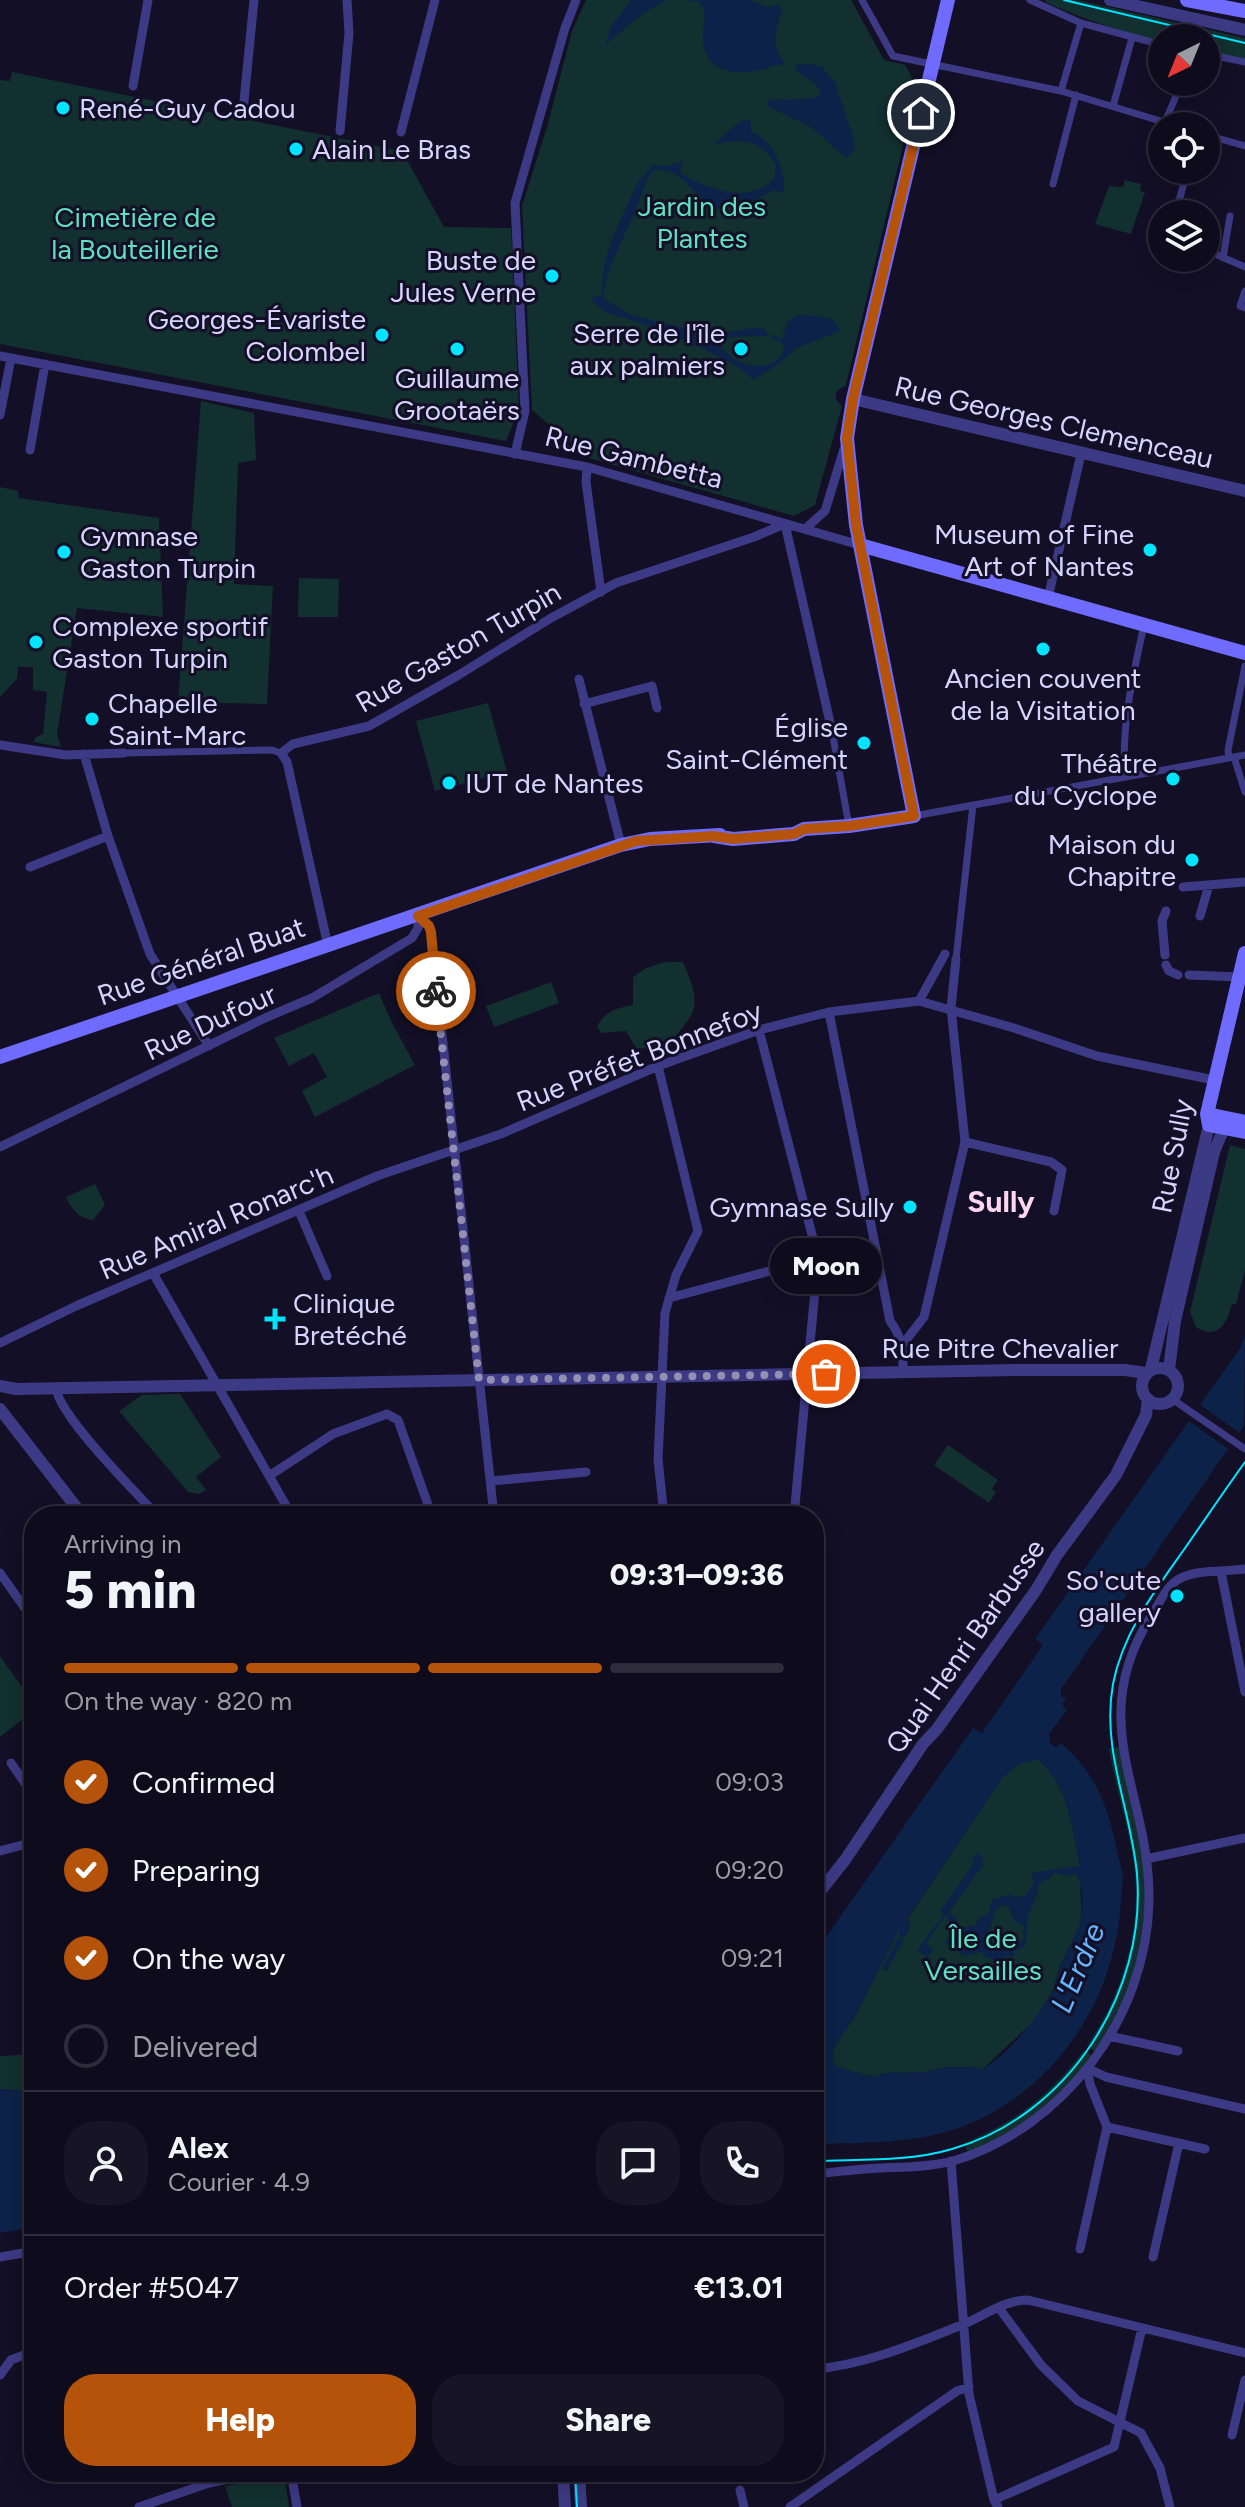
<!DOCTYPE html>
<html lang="en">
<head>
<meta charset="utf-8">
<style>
	body { margin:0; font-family:Figtree,sans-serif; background:#171425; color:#f1f3f6; height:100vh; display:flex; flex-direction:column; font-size:30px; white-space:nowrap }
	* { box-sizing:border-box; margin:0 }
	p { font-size:26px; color:#9b9ba3 }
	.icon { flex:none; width:44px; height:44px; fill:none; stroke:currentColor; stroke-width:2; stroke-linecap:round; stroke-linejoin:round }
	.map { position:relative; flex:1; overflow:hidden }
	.drawer { position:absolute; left:24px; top:1506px; width:800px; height:976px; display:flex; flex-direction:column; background:#0e0b1c; border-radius:32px; box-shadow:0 4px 20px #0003,0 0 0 2px #2e2b3b }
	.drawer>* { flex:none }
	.needle { width:52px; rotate:223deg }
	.tools { position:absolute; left:1148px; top:24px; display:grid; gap:16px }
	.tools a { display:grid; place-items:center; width:72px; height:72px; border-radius:50%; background:#0e0b1c; box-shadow:0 4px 20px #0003,0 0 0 2px #2e2b3b; font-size:40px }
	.pin { position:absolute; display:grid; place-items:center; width:68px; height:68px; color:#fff; margin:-34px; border:4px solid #fff; border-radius:50%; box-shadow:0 2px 8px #0007 }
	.courier { position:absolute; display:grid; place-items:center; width:80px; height:80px; margin:-40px; border:6px solid #b45309; border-radius:50%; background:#fff; color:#222; box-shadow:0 2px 10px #0007 }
	.bubble { position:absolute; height:56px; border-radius:28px; background:#0e0b1c; box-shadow:0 4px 20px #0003,0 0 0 2px #2e2b3b; font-size:26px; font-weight:800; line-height:56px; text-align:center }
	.overview em { font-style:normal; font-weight:800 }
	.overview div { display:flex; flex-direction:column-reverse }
	.overview { display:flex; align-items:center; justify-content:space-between; height:136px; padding:0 40px }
	h1 { font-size:52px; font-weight:800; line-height:60px }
	.bar { display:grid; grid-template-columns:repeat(4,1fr); gap:12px 8px; align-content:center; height:96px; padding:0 40px }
	.bar i { height:10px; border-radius:6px; background:#2e2b3b }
	.bar .current { background:#b45309 }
	.bar p { grid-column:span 4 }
	.line { display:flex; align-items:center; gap:20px; padding:0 40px; border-top:2px solid #2e2b3b }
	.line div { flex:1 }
	.round { display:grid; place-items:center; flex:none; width:84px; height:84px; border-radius:32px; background:#171425 }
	ol { padding:0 40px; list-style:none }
	li { display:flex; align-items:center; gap:24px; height:88px }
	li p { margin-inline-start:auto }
	li .icon { padding:8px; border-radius:50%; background:#b45309; color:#fff; stroke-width:4 }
	li:last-child { color:#9b9ba3 }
	li i { width:44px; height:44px; border:4px solid #2e2b3b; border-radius:50% }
	.action { display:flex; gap:16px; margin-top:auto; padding:16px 40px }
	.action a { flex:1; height:92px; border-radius:32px; background:#b45309; color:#fff; font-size:32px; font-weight:800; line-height:92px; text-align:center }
	.action a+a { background:#171425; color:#f1f3f6 }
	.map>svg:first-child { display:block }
	.green { fill:#12302f }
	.water { fill:#0c2248; fill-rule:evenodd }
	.pier { fill:#130f26 }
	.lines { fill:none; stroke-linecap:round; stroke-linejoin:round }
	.stream { stroke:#0c2248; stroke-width:3 }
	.pedestrian { stroke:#3d3a85; stroke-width:7 }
	.minor { stroke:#3d3a85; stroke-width:9 }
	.tertiary { stroke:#3d3a85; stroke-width:12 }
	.secondary { stroke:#6f6bff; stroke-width:14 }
	.tram { stroke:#00e5ff; stroke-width:2 }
	.done { stroke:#948fb3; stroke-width:8; stroke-dasharray:0 14.4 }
	.route { stroke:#b45309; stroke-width:10 }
	.poi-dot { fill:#00e5ff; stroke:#130f26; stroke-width:3 }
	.labels { text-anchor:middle; stroke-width:6; stroke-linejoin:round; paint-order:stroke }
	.poi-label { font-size:28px; fill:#d9d4ff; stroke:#130f26; text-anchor:end }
	.park-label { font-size:28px; fill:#5fe0c0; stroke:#130f26 }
	.street-label { font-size:28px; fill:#d9d4ff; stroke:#130f26 }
	.neighbourhood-label { font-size:30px; font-weight:bold; fill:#ffd6f0; stroke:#130f26 }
	.water-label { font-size:30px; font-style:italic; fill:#62b6ff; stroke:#130f26 }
</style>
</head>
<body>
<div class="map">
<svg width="1245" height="2507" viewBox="0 0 1245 2507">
	<rect width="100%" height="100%" fill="#130f26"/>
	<!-- green -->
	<path class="green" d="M586,0H851L884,60L905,65L917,87L846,385C841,390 834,389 836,400L842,406L815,505L794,516L589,458L532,410L522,206L547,127L572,31Z
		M1046,0H1078L1245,38V59L1206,51V38H1162V41C1122,32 1083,19 1045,2Z
		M12,72L402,151L444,227L511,228L519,410L506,441L0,344V80L10,81Z
		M1125,180L1141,184L1140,191L1145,192L1131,234L1095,224L1109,186L1123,187Z
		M201,401L254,413L256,460L238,463L234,584L273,586L267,704L178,702Z
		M0,487L18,491L19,498L159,518L163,617L77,608L57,734L61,747L33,742L36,737L43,734L47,692L33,690V667H18L17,679L0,697Z
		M299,578L339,579L338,617H298Z
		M488,703L507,772L435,791L416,721Z
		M665,962H683C705,1012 694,1011 665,1050L636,1048L626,1031L601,1033L597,1027C604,1011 617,1008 633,1005V977L646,968Z
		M551,982L559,1003L494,1027L486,1006Z
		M379,993L391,1021L415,1065L315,1117L302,1091L327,1077L314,1053L289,1066L274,1038Z
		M1230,1145L1245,1149V1270L1236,1304H1232C1227,1323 1218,1341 1196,1327L1190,1312Z
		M95,1184L105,1205L93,1220C79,1219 72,1210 66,1197Z
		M180,1394L221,1457L196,1477L206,1490L199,1494L188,1492L119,1411L142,1395Z
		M948,1445L998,1480L992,1489L996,1492L989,1503L934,1465Z
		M0,1656L34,1704V1710L0,1737Z
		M1119,1747L1144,1863L1146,1889L1141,1948L1125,1999L1096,2052L1087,2046C1124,1992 1144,1923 1133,1858C1127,1821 1115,1785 1109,1749Z
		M1038,1759C1068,1784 1073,1830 1080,1866L1076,1873L1080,1882L1082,1921L1059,1969L1054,1988L1035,2020L984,2068L947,2067L926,2072L885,2073L874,2077L835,2067L832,2055L835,2046L855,2016L901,1925L903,1926L1003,1776L1019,1764Z
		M1084,2050L1093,2056L1060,2096L1006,2136L968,2153L964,2143C1014,2124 1052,2093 1084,2050Z
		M34,2054V2092L0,2089V2056Z
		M281,2477L285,2480L289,2507H232L225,2486Z"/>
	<!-- water -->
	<path class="water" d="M631,0H666L645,12L605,45L611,27Z
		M691,0H750L768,7L778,5L782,8C777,30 769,44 785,63L783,66L778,64C753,76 708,80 703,43C701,28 710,13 698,1L690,2Z
		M810,64L822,67L835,82L854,139L855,149L849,156L845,157L811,127L769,107L767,101C784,98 805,101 819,96L821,93L815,84L795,70L797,65Z
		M746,119L751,121V132C772,138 788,173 783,193L775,190L743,206L729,205L718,209C692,199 685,167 654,170C645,181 643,192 638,204C626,235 610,260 603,293L604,299L631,315L680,327L726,332L761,327L768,333L766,336L728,337L721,345C730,367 779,377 784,347L781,341L788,321L797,315L819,316L828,319L833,318L840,331L797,348L776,366L753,380C738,361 668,333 642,324C623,316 606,317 592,300V297L601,296L605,261L613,236L638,182L653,165L667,166L683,161L680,173C707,189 747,205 774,179L776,165C761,138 740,139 714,144L734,126Z
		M1245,1335L1244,1426L1061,1689V1696L1067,1698L1062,1704L1067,1710L1049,1734L1050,1743L1056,1748L1061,1743C1094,1771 1108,1805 1116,1847C1118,1856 1122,1869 1123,1876C1123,1882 1121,1892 1121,1900C1116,1993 1064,2078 980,2119C927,2145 871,2142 814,2144V1954L973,1728L982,1733L1043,1645L1035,1639L1241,1347ZM1038,1759C1068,1784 1073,1830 1080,1866L1034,1872L1031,1877L1034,1882L1025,1896L1015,1897L1009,1894L992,1900L989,1913L980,1917L974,1926L960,1928L956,1918L949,1912L984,1864L981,1862L984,1858L978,1853L971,1860L974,1863L940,1911L944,1914L917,1950L927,1958L933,1949L926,1943L946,1915L953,1929L945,1943L965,1956L981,1952L984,1956L1001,1963L1003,1957L1014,1956L1015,1950L1023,1948C1030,1937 1024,1926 1029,1914C1034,1902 1038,1895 1039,1883L1050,1878L1054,1873L1071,1876L1076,1873C1091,1907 1077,1931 1063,1961C1058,1970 1058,1981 1053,1990C1040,2014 1008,2055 984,2068L947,2067L926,2072L885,2073L874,2077L835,2067L832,2055L835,2046L855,2016L901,1926L899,1935L903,1938V1940L898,1937L882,1969L887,1971L910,1927L908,1918L1003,1777L1019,1764ZM1001,1905L1008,1906L1014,1921L1023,1926L1024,1938L1011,1950L997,1944L988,1947L983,1936L989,1932L995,1911Z
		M0,2089L34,2092V2227L0,2233Z"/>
	<!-- pier -->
	<path class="pier" d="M1197,1403L1243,1435L1231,1451L1186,1419Z"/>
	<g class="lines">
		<!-- stream -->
		<path class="stream" d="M772,336L781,341"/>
		<!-- pedestrian -->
		<path class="pedestrian" d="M862,0L893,56L1061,91L1177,126
			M1030,0L1081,23L1162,45
			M1206,54L1245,62
			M1061,91L1081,23
			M1113,106L1132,38
			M1165,122L1182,82
			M1206,135L1245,146
			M1053,184L1076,95
			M1175,214L1188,170
			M1206,250L1245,267
			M1223,258L1230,216
			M1245,291L1240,306L1245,308
			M832,731L849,826
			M124,753L272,750L281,753
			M1234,757L1245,792
			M1229,758L1228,750L1245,666
			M1125,777C1121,726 1133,675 1144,625
			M914,816L1245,755
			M956,959L973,805
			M1172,1399L1245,1449"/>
		<!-- minor -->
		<path class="minor" d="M133,86L148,0
			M243,111L254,0
			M340,131L349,33L347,0
			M401,132L435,0
			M0,356L587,467L860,545
			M0,415L11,358
			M30,450L45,364
			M515,454L525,411L515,203L565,28L576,0
			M587,467L586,482L601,592
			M785,524L832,731
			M805,529L825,511L844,449
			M1048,598L1081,454
			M579,679L621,845
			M584,704L652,686L657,708
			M0,745L66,755L124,753
			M84,754L108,836L150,954L209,1046
			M30,867L108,836
			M1183,887L1245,882
			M418,916L429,926L431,932L494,1516
			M1200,916L1209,885
			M328,946L287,762L281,753L293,744L369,726L457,676L551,618L616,583L754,537L784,524
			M1165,955L1162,921L1166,911
			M1166,965L1169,971L1178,975
			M1189,975L1239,977
			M919,1001L945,954
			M829,1012L890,1321C903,1338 903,1352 903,1373
			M759,1030L818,1258L794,1516
			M658,1066L698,1231L676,1275L665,1313L658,1459L664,1516
			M965,1142L1051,1162L1062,1170L1054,1211
			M0,1147L265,1018L312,998L412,938L418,928V916
			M299,1211L327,1276
			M153,1273L292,1516
			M669,1298L818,1258
			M0,1343L76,1306L377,1176L501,1134L658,1066L759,1030L829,1012L919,1001L1014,1028L1097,1056L1214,1080
			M903,1344L924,1317L965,1142L951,1008L956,959
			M56,1387C57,1414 137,1494 158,1516
			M269,1476L333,1434L387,1414L398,1420L432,1516
			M491,1481L586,1472
			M1221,1572L1245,1692
			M0,1573L34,1621
			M11,1763L34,1796
			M0,1851L34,1842
			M1146,1859L1245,1838
			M1109,2036L1178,2051
			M1087,2068L1106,2077L1245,2109
			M1107,2127L1205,2149
			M951,2161L969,2394L994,2500L998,2507
			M814,2174C836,2172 858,2169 881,2168C904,2167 930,2167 953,2161C1064,2128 1147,2017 1149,1901C1151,1795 1084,1724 1150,1618C1158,1606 1166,1586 1179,1579C1197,1569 1225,1572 1245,1569
			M1080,2249L1107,2127L1090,2084L1087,2068
			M0,2257L34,2251
			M1153,2257L1179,2143
			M999,2308L1041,2365L1078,2401L1141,2433L1160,2468L1170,2507
			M814,2369C865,2365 917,2343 964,2324C985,2315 1005,2300 1028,2300L1245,2353
			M0,2375L11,2360L34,2351
			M1232,2435L1245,2380
			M291,2472L297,2507
			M740,2490L744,2507
			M994,2500L1114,2447L1142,2328
			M139,2507L209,2483L262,2472
			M790,2507L957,2391L969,2387"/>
		<!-- tertiary -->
		<path class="tertiary" d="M1110,0L1245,30
			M853,399L1245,491
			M1142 1386a18 18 0 1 1 36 0a18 18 0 1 1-36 0Z
			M1151,1369L1209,1125
			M1169,1370L1175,1321L1214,1152L1224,1128
			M0,1386L16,1389L1016,1370H1125L1146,1373
			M0,1409L83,1516
			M814,1899L845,1860L923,1744L937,1729L1036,1590L1057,1555L1116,1475L1146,1415L1148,1399
			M563,2472L565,2507
			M579,2472L581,2507"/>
		<!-- secondary -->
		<path class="secondary" d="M1187,0L1245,11
			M860,545L1245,653
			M714,836L733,839L794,834L804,829L849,826L914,816L856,525L847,438L853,399L948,0
			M1245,953L1207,1114L1209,1125L1245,1132
			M0,1057L621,845L650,839L720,835
			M1207,1114L1245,1122"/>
		<!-- tram -->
		<path class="tram" d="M1064,0L1245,43
			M814,2161C859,2159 909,2162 952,2149C1068,2116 1147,1993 1137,1874C1131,1809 1101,1750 1113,1684C1123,1633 1154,1592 1183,1551C1204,1521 1224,1491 1245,1462
			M575,2472L577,2507"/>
	</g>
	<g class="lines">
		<!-- done -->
		<path class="done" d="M436,991L479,1380L826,1374"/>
		<!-- route -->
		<path class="route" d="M436,991L431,932L429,926L418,916L636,841L714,836L733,839L794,834L804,829L849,826L914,816L856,525L847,438L853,399L921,113"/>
	</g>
	<!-- markers -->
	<g class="poi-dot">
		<circle cx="63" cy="108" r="8"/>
		<circle cx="296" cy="149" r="8"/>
		<circle cx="552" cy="276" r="8"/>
		<circle cx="382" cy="335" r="8"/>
		<circle cx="457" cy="349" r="8"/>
		<circle cx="741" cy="349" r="8"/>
		<circle cx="1150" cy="550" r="8"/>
		<circle cx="64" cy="552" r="8"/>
		<circle cx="36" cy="642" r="8"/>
		<circle cx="1043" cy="649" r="8"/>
		<circle cx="92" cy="719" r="8"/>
		<circle cx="864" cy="743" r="8"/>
		<circle cx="1173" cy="779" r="8"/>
		<circle cx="449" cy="783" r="8"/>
		<circle cx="1192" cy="860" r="8"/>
		<circle cx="910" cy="1207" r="8"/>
		<path d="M271 1307h8v8h8v8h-8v8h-8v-8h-8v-8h8z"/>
		<circle cx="1177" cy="1596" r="8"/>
	</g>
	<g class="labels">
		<!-- poi labels -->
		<g class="poi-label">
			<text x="79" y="118" text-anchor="start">René-Guy Cadou</text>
			<text x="312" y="159" text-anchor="start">Alain Le Bras</text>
			<text x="536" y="270">Buste de<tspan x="536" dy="32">Jules Verne</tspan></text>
			<text x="366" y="329">Georges-Évariste<tspan x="366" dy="32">Colombel</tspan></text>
			<text x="725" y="343">Serre de l'île<tspan x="725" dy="32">aux palmiers</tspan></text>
			<text x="457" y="388" text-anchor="middle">Guillaume<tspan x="457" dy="32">Grootaërs</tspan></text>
			<text x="1134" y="544">Museum of Fine<tspan x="1134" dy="32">Art of Nantes</tspan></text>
			<text x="80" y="546" text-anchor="start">Gymnase<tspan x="80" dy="32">Gaston Turpin</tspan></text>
			<text x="52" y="636" text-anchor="start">Complexe sportif<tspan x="52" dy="32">Gaston Turpin</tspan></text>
			<text x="1043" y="688" text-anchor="middle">Ancien couvent<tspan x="1043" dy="32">de la Visitation</tspan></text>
			<text x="108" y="713" text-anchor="start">Chapelle<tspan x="108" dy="32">Saint-Marc</tspan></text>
			<text x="848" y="737">Église<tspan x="848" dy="32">Saint-Clément</tspan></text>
			<text x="1157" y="773">Théâtre<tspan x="1157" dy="32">du Cyclope</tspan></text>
			<text x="465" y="793" text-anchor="start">IUT de Nantes</text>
			<text x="1176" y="854">Maison du<tspan x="1176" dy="32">Chapitre</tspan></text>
			<text x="894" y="1217">Gymnase Sully</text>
			<text x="293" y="1313" text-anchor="start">Clinique<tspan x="293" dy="32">Bretéché</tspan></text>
			<text x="1161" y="1590">So'cute<tspan x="1161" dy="32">gallery</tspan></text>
		</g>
		<!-- park labels -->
		<g class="park-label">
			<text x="702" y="216">Jardin des<tspan x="702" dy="32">Plantes</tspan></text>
			<text x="135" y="227">Cimetière de<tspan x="135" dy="32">la Bouteillerie</tspan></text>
			<text x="983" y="1948">Île de<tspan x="983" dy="32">Versailles</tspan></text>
		</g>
		<!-- street labels -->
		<g class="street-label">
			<text transform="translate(1054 422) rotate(13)" y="10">Rue Georges Clemenceau</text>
			<text transform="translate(634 457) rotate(14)" y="10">Rue Gambetta</text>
			<text transform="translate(458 647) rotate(-30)" y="10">Rue Gaston Turpin</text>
			<text transform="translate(201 961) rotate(-19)" y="10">Rue Général Buat</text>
			<text transform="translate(210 1022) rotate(-25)" y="10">Rue Dufour</text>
			<text transform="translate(639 1056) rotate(-21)" y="10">Rue Préfet Bonnefoy</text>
			<text transform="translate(1172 1156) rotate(-79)" y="10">Rue Sully</text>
			<text transform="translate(216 1222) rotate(-23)" y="10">Rue Amiral Ronarc'h</text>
			<text x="1000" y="1358">Rue Pitre Chevalier</text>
			<text transform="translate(965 1646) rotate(-55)" y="10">Quai Henri Barbusse</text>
		</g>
		<!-- neighbourhood labels -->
		<g class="neighbourhood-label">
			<text x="1001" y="1212">Sully</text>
		</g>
		<!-- water labels -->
		<g class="water-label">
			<text transform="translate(1078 1968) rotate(-67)" y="10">L'Erdre</text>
		</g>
	</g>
</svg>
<div class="tools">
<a><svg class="needle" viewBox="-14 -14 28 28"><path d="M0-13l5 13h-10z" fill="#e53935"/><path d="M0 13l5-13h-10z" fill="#9b9ba3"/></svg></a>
<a><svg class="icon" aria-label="locate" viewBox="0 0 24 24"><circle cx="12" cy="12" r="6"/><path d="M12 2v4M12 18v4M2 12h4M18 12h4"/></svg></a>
<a><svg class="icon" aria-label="layers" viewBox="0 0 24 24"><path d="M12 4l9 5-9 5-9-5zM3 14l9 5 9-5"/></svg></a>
</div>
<div class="pin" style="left:826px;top:1374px;background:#ea580c"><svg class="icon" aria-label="bag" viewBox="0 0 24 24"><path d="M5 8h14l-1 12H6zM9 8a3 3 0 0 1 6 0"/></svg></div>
<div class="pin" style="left:921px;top:113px;background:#1f2937"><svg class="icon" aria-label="home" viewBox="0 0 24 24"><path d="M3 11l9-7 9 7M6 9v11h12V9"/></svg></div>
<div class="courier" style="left:436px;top:991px"><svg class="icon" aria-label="bike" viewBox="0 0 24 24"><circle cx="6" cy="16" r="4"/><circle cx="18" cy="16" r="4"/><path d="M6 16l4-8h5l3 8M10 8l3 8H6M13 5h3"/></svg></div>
<div class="bubble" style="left:770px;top:1238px;width:112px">Moon</div>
<section class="drawer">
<div class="overview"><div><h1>5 min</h1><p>Arriving in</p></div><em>09:31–09:36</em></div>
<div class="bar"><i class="current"></i><i class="current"></i><i class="current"></i><i></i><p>On the way · 820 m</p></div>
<ol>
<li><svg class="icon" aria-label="check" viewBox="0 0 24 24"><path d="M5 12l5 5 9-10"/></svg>Confirmed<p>09:03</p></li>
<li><svg class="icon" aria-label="check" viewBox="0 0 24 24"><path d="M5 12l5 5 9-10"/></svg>Preparing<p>09:20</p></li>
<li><svg class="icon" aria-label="check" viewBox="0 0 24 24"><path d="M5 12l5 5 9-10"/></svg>On the way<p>09:21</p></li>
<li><i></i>Delivered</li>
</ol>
<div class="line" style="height:144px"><a class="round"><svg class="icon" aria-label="person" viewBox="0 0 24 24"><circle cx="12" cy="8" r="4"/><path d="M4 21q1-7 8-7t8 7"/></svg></a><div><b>Alex</b><p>Courier · 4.9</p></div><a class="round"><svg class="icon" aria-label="chat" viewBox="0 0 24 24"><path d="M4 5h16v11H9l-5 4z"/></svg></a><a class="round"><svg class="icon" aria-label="phone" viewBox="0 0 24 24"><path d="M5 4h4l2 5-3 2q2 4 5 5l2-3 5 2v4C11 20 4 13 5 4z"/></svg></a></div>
<div class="line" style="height:104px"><div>Order #5047</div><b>€13.01</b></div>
<div class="action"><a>Help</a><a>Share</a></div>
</section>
</div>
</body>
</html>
